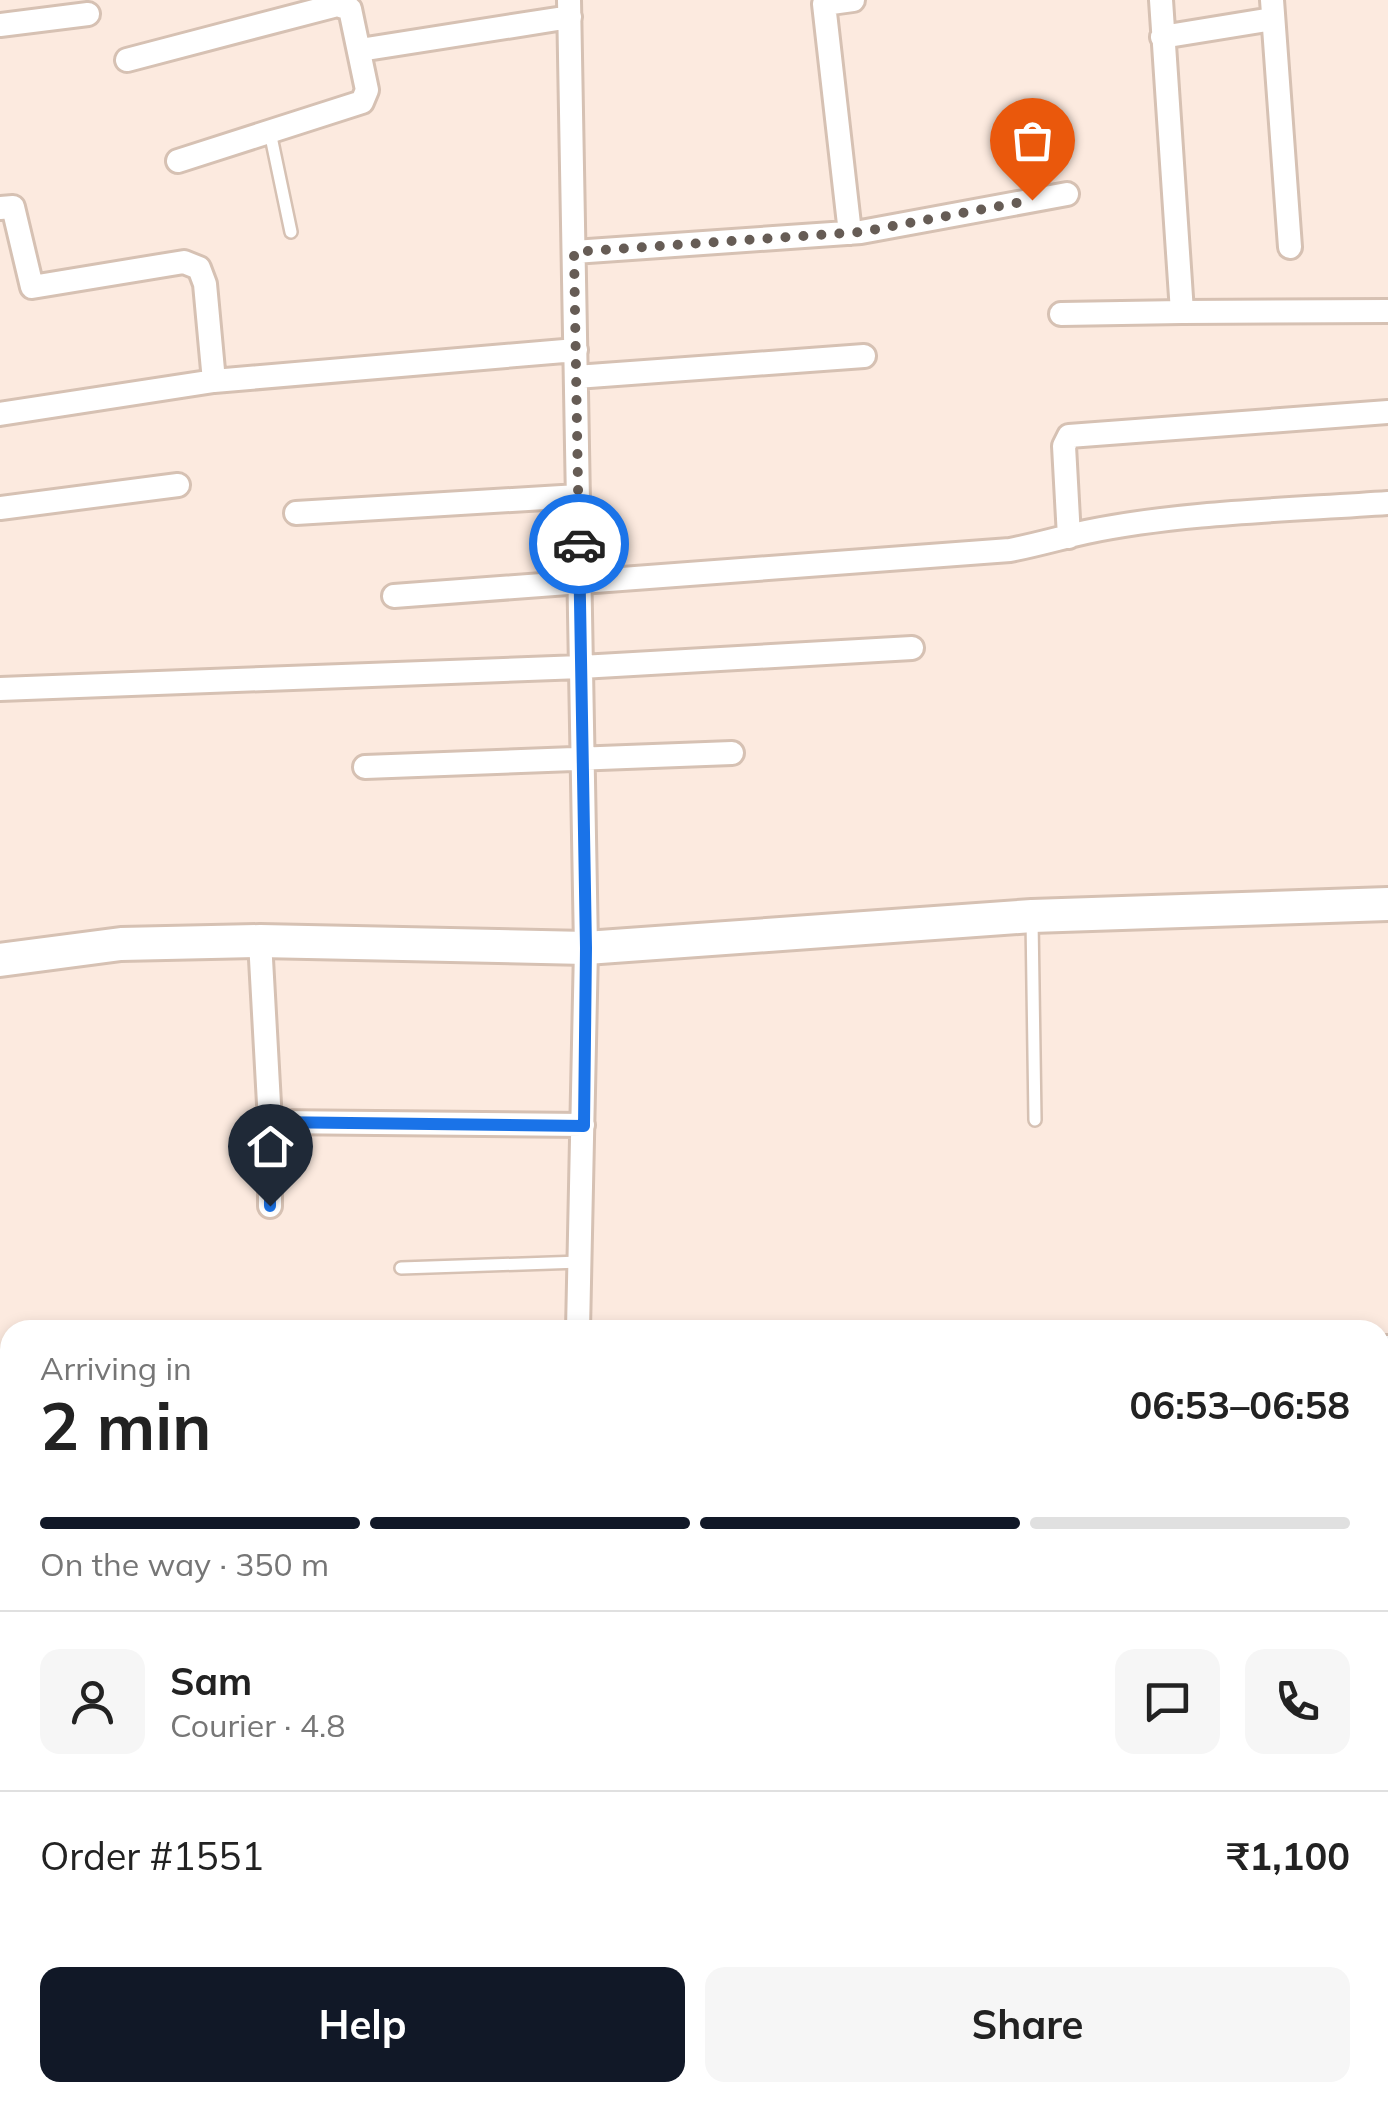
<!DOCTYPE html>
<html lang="en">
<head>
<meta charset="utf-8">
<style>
	body { margin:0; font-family:Mulish,sans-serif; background:#f6f6f6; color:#222; height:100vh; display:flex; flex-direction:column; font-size:38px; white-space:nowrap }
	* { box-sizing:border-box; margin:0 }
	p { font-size:32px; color:#767676 }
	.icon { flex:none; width:55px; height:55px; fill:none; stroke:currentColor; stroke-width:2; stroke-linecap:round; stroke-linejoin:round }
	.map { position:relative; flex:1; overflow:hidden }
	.sheet { position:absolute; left:0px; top:1320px; width:1390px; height:782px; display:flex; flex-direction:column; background:#fff; border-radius:30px 30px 0 0; box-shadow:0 5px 15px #0003 }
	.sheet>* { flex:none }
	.pin { position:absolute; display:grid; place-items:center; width:85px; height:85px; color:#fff; margin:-102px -42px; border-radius:50% 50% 50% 0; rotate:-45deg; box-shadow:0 0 10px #0007 }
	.pin .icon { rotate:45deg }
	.courier { position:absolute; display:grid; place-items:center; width:100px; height:100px; margin:-50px; border:8px solid #1a73e8; border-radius:50%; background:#fff; color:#222; box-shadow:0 2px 12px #0007 }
	.overview em { font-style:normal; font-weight:700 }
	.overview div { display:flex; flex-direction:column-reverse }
	.overview { display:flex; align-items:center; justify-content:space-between; height:170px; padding:0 40px }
	h1 { font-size:65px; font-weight:700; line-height:75px }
	.bar { display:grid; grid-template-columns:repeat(4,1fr); gap:15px 10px; align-content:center; height:120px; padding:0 40px }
	.bar i { height:12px; border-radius:8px; background:#e0e0e0 }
	.bar .current { background:#111827 }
	.bar p { grid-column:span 4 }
	.line { display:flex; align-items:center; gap:25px; padding:0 40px; border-top:2px solid #e0e0e0 }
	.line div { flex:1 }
	.round { display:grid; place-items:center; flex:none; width:105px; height:105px; border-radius:20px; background:#f6f6f6 }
	.button { display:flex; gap:20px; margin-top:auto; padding:20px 40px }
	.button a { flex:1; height:115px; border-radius:20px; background:#111827; color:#fff; font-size:40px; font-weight:700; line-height:115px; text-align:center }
	.button a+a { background:#f6f6f6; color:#222 }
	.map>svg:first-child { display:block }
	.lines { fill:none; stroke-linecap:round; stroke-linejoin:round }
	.service-casing { stroke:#d6c1b3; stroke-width:16 }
	.minor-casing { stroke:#d6c1b3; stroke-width:28 }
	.secondary-casing { stroke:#d6c1b3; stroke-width:38 }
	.service { stroke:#fff; stroke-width:11 }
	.minor { stroke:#fff; stroke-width:22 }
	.secondary { stroke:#fff; stroke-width:32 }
	.done { stroke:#665c55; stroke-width:10; stroke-dasharray:0 18 }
	.route { stroke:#1a73e8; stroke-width:12 }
</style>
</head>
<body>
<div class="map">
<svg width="1388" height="2101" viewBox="0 0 1388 2101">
	<rect width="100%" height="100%" fill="#fceadf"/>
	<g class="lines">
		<!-- service casing -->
		<g class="service-casing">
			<path id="service" d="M270,132L291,232
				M1032,919L1035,1120
				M401,1268L580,1262"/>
		</g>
		<!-- minor casing -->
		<g class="minor-casing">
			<path id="minor" d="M569,0L586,948L578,1330
				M1161,0L1182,312L1388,311
				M1272,0L1290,247
				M0,25L88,14
				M1162,37L1272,19
				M360,50L570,17
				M127,60L337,5L350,9L367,90L362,102L178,161
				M0,208L13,207L32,287L184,262L199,268L205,284L214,381
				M850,233L824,4L853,0
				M574,252L861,232L1067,194
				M1061,314L1182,312
				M576,377L864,356
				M0,414L214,381L576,350
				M0,508L178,485
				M296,513L578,496
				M1069,537L1064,446L1069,436L1388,412
				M394,596L1010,550C1036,545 1060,538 1086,532C1182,512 1290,510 1388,503
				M0,689L581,667L912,648
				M365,767L732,753
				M260,941L270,1122V1206
				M270,1122L583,1125
				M1380,1348L1388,1347
				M0,1476L10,1473
				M0,1535L10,1534
				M1380,2023H1388
				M0,2091L10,2090
				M313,2092H321
				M495,2092V2101
				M32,2101V2092"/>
		</g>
		<!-- secondary casing -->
		<g class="secondary-casing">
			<path id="secondary" d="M0,960L121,944L260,941L586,948L1032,916L1388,904"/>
		</g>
		<!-- service -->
		<use href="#service" class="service"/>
		<!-- minor -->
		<use href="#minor" class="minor"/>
		<!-- secondary -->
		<use href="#secondary" class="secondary"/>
	</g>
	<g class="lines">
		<!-- done -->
		<path class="done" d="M579,544L574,252L861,232L1032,200"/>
		<!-- route -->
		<path class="route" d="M270,1206V1122L584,1126L586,948L579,544"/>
	</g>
</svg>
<div class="pin" style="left:1032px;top:200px;background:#ea580c"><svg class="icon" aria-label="bag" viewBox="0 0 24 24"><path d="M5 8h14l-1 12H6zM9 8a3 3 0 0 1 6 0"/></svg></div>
<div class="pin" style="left:270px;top:1206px;background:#1f2937"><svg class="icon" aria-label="home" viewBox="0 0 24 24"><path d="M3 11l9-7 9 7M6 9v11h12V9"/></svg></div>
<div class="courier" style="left:579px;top:544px"><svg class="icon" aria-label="car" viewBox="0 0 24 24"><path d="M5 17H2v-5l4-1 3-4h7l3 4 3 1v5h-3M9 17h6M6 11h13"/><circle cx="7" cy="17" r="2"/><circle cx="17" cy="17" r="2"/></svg></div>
<section class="sheet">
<div class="overview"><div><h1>2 min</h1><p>Arriving in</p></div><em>06:53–06:58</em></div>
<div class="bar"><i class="current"></i><i class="current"></i><i class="current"></i><i></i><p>On the way · 350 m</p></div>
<div class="line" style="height:180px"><a class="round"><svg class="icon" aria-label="person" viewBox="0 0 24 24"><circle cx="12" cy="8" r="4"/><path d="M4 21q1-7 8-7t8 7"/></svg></a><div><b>Sam</b><p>Courier · 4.8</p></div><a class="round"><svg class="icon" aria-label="chat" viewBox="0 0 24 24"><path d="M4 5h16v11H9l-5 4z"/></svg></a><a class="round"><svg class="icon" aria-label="phone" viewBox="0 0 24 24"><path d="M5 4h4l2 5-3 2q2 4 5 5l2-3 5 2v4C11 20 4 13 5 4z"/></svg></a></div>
<div class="line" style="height:130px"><div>Order #1551</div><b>₹1,100</b></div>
<div class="button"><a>Help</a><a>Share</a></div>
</section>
</div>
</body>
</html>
